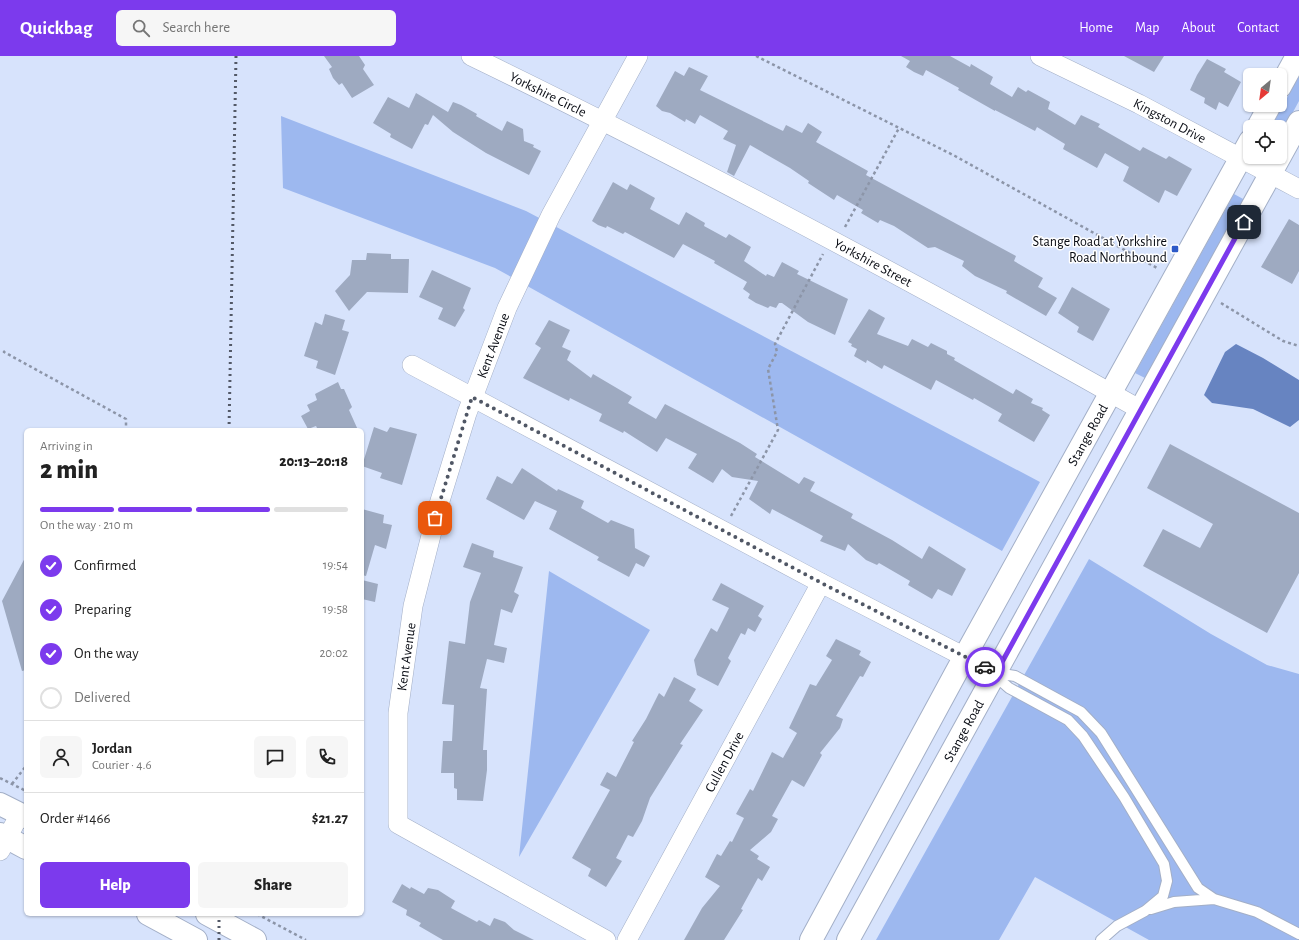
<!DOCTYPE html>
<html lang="en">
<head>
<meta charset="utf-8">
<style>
	body { margin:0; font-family:"Alegreya Sans",sans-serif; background:#f6f6f6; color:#222; height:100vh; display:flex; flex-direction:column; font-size:15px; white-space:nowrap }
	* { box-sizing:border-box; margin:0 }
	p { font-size:13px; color:#767676 }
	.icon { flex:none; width:22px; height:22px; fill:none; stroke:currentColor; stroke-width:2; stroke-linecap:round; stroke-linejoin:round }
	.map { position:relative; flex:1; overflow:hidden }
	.panel { position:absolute; left:24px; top:372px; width:340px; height:488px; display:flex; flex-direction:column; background:#fff; border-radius:6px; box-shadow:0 1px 3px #0004 }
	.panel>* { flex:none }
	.needle { width:26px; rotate:209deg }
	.fabs { position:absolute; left:1243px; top:12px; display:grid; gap:8px }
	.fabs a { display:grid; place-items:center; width:44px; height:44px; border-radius:6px; background:#fff; box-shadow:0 1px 3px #0004; font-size:20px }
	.pin { position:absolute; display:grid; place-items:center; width:34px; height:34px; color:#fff; margin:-17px; border-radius:8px; box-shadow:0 2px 6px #0006 }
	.courier { position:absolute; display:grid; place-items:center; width:40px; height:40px; margin:-20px; border:3px solid #7c3aed; border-radius:50%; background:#fff; color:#222; box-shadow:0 1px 5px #0007 }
	.summary em { font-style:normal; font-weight:800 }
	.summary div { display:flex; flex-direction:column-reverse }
	.summary { display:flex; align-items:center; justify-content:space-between; height:68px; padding:0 16px }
	h1 { font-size:26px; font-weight:800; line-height:30px }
	.bar { display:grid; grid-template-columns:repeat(4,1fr); gap:6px 4px; align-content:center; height:48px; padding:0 16px }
	.bar i { height:5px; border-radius:3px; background:#e0e0e0 }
	.bar .on { background:#7c3aed }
	.bar p { grid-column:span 4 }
	.line { display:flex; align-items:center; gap:10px; padding:0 16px; border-top:1px solid #e0e0e0 }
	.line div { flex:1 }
	.round { display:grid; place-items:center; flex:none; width:42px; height:42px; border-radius:6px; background:#f6f6f6 }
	ol { padding:0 16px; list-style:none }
	li { display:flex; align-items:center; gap:12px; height:44px }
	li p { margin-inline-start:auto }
	li .icon { padding:4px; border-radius:50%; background:#7c3aed; color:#fff; stroke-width:4 }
	li:last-child { color:#767676 }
	li i { width:22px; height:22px; border:2px solid #e0e0e0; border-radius:50% }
	.button { display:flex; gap:8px; margin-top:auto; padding:8px 16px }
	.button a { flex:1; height:46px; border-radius:6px; background:#7c3aed; color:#fff; font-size:16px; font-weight:800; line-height:46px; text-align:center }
	.button a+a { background:#f6f6f6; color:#222 }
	header { display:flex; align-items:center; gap:24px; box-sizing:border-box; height:56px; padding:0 20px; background:#7c3aed; color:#fff }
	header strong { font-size:19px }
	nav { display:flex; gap:22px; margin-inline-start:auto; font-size:14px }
	.search { width:280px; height:36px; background:#f6f6f6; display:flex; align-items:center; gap:10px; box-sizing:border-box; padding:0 14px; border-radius:6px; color:#767676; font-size:15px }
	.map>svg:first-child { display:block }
	.green { fill:#9db8ef }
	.water { fill:#6784c1 }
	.building { fill:#9eaac1 }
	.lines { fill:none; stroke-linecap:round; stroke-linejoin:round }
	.service-casing { stroke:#a3afc7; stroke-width:12 }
	.minor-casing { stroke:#a3afc7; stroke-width:20 }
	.tertiary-casing { stroke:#a3afc7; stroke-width:24 }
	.secondary-casing { stroke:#a3afc7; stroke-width:24 }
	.path { stroke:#8c95a8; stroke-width:2.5; stroke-dasharray:3 3; stroke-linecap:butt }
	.service { stroke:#fff; stroke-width:10 }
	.minor { stroke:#fff; stroke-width:19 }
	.tertiary { stroke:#fff; stroke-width:22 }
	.secondary { stroke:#fff; stroke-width:22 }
	.rail { stroke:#535967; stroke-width:3; stroke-dasharray:2 4; stroke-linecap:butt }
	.done { stroke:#505765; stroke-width:4; stroke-dasharray:0 7.2 }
	.route { stroke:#7c3aed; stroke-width:5 }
	.poi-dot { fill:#2c59c8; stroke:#fff; stroke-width:1.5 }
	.labels { text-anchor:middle; stroke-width:3; stroke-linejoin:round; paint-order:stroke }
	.street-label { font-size:14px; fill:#080b13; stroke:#fff }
	.poi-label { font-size:14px; fill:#080b13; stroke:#fff; text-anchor:end }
</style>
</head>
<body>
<header>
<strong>Quickbag</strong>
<div class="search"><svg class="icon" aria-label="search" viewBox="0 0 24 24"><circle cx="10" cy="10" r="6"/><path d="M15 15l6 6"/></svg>Search here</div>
<nav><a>Home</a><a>Map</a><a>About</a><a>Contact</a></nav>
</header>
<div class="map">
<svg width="1299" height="884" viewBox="0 0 1299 884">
	<rect width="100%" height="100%" fill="#d7e3fc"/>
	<!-- green -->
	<path class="green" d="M1299,20V45L1280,80V71H1271Z
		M281,60L526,155L1040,426L1002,495L495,212L283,132Z
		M1234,138L1245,144L1145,322L1135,317Z
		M1089,503L1211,578L1267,609L1299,618V884H1149L1035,821L999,884H876Z
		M549,515L650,574L519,801Z"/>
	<!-- water -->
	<path class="water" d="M1236,288L1263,302L1299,324V364L1290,371L1253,353L1212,347L1204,339L1225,296Z"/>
	<!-- building -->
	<path class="building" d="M324,0H359L365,9L363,13L374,29L352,42L342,27L339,29L333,22L329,13L332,11Z
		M901,0H950L970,11L971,8L993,21L990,28L1012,41L1018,31L1026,36L1028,34L1050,46L1048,53L1075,69L1081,59L1100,68L1098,71L1140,95L1143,91L1166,103L1169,100L1192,113L1177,140L1165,134L1159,147L1123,125L1129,111L1105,97L1097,112L1063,93L1065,88L1037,71L1035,75L995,54V55L958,34L959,32L926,14L923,20L914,16L906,11L910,5Z
		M1124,0H1164L1154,16Z
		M1207,3L1226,13L1224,16L1241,26L1228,51L1219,46L1216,54L1204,47L1205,42L1190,34L1197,19Z
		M689,11L708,20L700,34L783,75L786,69L802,77L808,67L822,76L816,86L868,115L866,119L1016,200L1014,205L1043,222L1038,231L1057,242L1046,260L1006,237L1007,235L975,220L962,210L964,205L935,191L928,192L894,170L880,164L878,167L861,157L863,154L837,139L834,144L808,127L809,125L790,112L750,89L734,120L727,116L736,89L723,83L728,75L700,59L695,68L686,63L685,66L670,57L662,55L656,50L675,15L684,20Z
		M416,37L448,56L453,46L461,49L477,58L476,60L502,75L507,65L523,73L524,85L534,89L533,91L541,95L529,119L486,97L453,76L433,59L428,69L425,68L412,93L390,81L391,78L373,67L388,41L409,52Z
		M613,126L627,134L630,128L655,142L650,153L679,169L686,156L705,167L704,170L726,182L729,178L751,191L744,205L766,220L767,218L774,221L782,206L799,215L797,218L848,243L835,279L808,266L782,247H779L776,252L770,250L768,252L756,247L748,242L750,238L743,233L747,226L714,207L715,205L683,188L674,202L625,176L623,178L607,170L606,172L598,169L592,165Z
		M1289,163L1299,169V215L1292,228L1261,211Z
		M367,197L391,198V203H409L408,237L367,236L349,255L335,235L350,219L352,204H366Z
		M432,214L471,232L463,252L465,254L455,271L438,263L443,252L419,241Z
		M1072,231L1110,253L1093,285L1077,276L1079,271L1058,257Z
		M869,253L885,262L877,278L908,290L912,283L928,291L931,287L947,295V298L955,302L954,304L1013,338L1016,333L1033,343L1031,347L1043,352L1042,354L1050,359L1034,386L998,365L1002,358L974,342L973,344L936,324L931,334L884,309L882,313L867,304L866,307L854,300L857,293L851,290L852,288L848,286Z
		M325,258L345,264L342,274L349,276L335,319L316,312L318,305L304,300L315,266L322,269Z
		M549,264L570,274L562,291L571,295L567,304L591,322L593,318L632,341L628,347L656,363L665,348L740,387L757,398L755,401L799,428L804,421L815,426L810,435L853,458L851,462L892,484L922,503L929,490L966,513L952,540L938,533L932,543L908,529L910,525L879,507L877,509L866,504L848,488L845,495L820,485L823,480L772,453L770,458L749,443L758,425L732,421L722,413L713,427L688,412L697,398L666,382L657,396L624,375L623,377L599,365L602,358L570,342L569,345L523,322L541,292L535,288Z
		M338,326L341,333H344L352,351L349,354L358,374H318L316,370L308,373L301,360L310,355L307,349L317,344L315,338Z
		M374,371L387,376L390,371L417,378L402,429L380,422L382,417L362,410Z
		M1170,388L1299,457V517L1267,577L1143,510L1163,473L1200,492L1213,468L1147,432Z
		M522,412L557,435L558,433L584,445L581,452L608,467L611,464L634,473L635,492L650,500L644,511L636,507L629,521L597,504L599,501L549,473L557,455L535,445L524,464L486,443L497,420L512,428Z
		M362,453L384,459L383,467L392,469L386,493L375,489L366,520L362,519Z
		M472,487L494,495L493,501L523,511L514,536L519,539L512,557L501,553L494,589L507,592L504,607L487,603L480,632L487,633L483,694H487V714L483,745L457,744V733L454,732V717H441L443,685H452L454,649L442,648L449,585L465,588L470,546L481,517L463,511Z
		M26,500V614L22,615L2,545Z
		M362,524L378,528L375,546L362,543Z
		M721,527L764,550L758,560L762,563L755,576L748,572L745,579L741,577L728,602L731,605L718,630L697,619L694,604L711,572L717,576L729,552L712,544Z
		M836,583L861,595L859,599L871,606L863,621L860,620L836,660L843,663L840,672L820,697L822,699L804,731L792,724L772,760L778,763L771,776L750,794L759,800L757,803L770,811L762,825L758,822L741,853L743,854L724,884H684L702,852L720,830L705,821L717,798L721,800L730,785L732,786L744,762L736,758L750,733L753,735L772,696L783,702L797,677L789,672L810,628L816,630L832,604L826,600Z
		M674,621L696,633L689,645L703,654L680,688L683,689L650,742L642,765L633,781L628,779L616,802L622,805L606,831L588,820L591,813L572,802L610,734L600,729L607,716L616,721L634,686L632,685L646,663L659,637L664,641Z
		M402,828L410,833L411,831L424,838L428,832L438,834L455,845L451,852L477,866L479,864L490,870L494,862L505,866L514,874L534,884H443L419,870L421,867L406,859L407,854L392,846Z"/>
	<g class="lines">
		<!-- service casing -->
		<g class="service-casing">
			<path id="service" d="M996,617L1001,625L1009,632L1068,664L1083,680L1124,741L1164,808L1167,825L1163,840L1145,855L1117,870L1101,884
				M996,617L1015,620L1081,656L1101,677L1198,832L1214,843
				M1151,853L1174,846L1214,843L1257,856L1299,878"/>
		</g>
		<!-- minor casing -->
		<g class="minor-casing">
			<g id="minor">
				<path id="s1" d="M471,0C698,110 921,230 1141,354"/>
				<path id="s2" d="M1040,0L1139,48L1299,133"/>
				<path d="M412,309L821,527L996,617"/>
				<path d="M0,795L20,758"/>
				<path id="s3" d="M606,884L398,768V657L413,550L439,448L467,357L507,252L551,159L638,0"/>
				<path id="s4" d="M627,884L821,527"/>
			</g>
		</g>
		<!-- tertiary casing -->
		<g class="tertiary-casing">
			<path id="tertiary" d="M0,748L26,761
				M0,778L26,792
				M148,858L196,884
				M207,858L255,884"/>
		</g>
		<!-- secondary casing -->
		<g class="secondary-casing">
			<g id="secondary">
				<path d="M1280,31L1297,0"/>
				<path d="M1258,71L1270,49"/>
				<path id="s5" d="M811,884L965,600L1250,85"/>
				<path id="s6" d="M848,884L1299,66"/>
			</g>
		</g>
		<!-- path -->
		<path class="path" d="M756,0L955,100L1157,212
			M845,171L899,72
			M1221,247L1283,285L1299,290
			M5,295L4,296L126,363V374
			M731,460L778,374L768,313L777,296L775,288L823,198
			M0,722L26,735
			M12,728L26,710
			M257,858L306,884"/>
		<!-- service -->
		<use href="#service" class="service"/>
		<!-- minor -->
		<use href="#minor" class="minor"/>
		<!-- tertiary -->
		<use href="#tertiary" class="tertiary"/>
		<!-- secondary -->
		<use href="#secondary" class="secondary"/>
		<!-- rail -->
		<path class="rail" d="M229,374L236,0
			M219,858V884"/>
	</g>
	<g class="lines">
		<!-- done -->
		<path class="done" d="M435,462L472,341L831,532L985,611"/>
		<!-- route -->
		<path class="route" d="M985,611L996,617L1244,166"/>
	</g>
	<!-- markers -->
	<rect class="poi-dot" x="1171" y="189" width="8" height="8" rx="2"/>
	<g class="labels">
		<!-- street labels -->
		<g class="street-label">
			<text dy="5" stroke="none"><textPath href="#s1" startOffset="86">Yorkshire Circle</textPath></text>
			<text dy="5" stroke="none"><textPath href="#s2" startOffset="145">Kingston Drive</textPath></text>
			<text dy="5" stroke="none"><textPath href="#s1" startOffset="452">Yorkshire Street</textPath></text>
			<text dy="5" stroke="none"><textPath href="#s3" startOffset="730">Kent Avenue</textPath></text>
			<text dy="5" stroke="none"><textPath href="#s5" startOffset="576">Stange Road</textPath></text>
			<text dy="5" stroke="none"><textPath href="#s3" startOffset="406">Kent Avenue</textPath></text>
			<text dy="5" stroke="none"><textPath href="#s6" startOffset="239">Stange Road</textPath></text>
			<text dy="5" stroke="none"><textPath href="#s4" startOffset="203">Cullen Drive</textPath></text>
		</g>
		<!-- poi labels -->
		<g class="poi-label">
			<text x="1167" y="190">Stange Road at Yorkshire<tspan x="1167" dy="16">Road Northbound</tspan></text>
		</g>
	</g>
</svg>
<div class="fabs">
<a><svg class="needle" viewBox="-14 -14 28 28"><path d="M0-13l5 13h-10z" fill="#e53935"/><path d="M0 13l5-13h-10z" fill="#767676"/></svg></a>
<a><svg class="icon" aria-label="locate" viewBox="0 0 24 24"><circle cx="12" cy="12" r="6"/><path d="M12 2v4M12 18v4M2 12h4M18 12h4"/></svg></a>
</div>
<div class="pin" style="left:435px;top:462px;background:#ea580c"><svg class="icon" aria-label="bag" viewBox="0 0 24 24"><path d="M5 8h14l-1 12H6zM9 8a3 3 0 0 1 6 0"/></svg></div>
<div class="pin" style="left:1244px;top:166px;background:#1f2937"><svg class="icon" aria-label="home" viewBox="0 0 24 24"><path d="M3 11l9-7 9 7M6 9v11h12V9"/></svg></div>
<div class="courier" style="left:985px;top:611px"><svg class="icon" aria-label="car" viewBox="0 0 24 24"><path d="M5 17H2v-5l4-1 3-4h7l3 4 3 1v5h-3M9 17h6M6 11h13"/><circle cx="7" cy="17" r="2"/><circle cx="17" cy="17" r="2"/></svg></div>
<section class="panel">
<div class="summary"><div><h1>2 min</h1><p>Arriving in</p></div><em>20:13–20:18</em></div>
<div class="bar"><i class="on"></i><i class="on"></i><i class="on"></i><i></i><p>On the way · 210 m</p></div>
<ol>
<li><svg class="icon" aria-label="check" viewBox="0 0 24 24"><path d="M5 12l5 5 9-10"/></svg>Confirmed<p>19:54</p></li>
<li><svg class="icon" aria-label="check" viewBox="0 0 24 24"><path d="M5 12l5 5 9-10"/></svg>Preparing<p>19:58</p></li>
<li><svg class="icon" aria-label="check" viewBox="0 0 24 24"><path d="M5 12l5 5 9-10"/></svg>On the way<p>20:02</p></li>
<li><i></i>Delivered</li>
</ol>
<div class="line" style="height:72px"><a class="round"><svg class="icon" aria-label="person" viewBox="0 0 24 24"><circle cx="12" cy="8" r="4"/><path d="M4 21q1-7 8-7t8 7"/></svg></a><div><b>Jordan</b><p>Courier · 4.6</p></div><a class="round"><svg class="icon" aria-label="chat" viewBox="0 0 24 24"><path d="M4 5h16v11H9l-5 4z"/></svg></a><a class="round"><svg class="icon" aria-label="phone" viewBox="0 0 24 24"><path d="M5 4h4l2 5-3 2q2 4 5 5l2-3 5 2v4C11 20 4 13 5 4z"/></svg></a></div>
<div class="line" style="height:52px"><div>Order #1466</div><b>$21.27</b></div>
<div class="button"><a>Help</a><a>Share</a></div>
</section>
</div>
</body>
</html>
